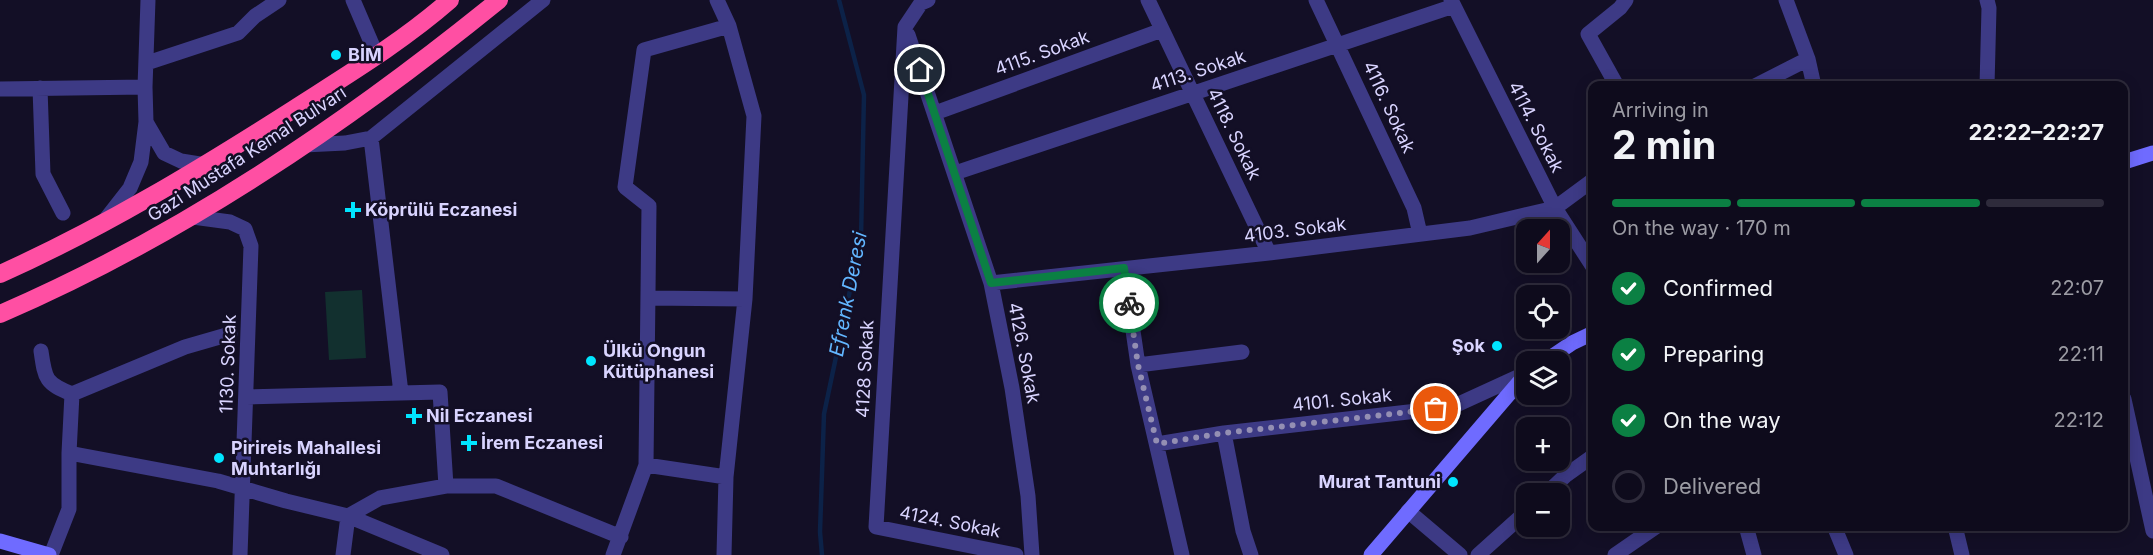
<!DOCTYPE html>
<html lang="en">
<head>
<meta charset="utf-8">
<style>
	body { margin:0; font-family:Inter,sans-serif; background:#1c1929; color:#f1f3f6; height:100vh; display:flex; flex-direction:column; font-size:22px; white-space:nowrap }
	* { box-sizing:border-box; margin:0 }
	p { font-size:20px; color:#9b9ba3 }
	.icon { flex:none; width:33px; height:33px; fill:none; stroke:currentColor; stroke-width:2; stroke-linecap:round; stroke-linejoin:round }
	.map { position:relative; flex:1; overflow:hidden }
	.side { position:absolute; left:1588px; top:81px; width:540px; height:450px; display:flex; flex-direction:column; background:#0e0b1c; border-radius:12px; box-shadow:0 3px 15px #0003,0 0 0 2px #2e2b3b }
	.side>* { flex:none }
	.needle { width:39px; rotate:21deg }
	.controls { position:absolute; left:1516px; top:219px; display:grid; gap:12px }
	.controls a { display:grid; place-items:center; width:54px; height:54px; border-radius:12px; background:#0e0b1c; box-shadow:0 3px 15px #0003,0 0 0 2px #2e2b3b; font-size:30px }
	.pin { position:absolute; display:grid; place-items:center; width:51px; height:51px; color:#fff; margin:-26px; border:3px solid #fff; border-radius:50%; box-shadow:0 2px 6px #0007 }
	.courier { position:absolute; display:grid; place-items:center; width:60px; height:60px; margin:-30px; border:4px solid #0b8043; border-radius:50%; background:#fff; color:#222; box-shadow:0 2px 8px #0007 }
	.overview em { font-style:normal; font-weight:700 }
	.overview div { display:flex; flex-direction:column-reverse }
	.overview { display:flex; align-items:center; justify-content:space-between; height:102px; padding:0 24px }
	h1 { font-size:39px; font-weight:700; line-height:45px }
	.bar { display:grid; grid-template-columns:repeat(4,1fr); gap:9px 6px; align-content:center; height:72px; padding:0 24px }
	.bar i { height:8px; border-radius:4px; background:#2e2b3b }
	.bar .current { background:#0b8043 }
	.bar p { grid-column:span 4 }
	ol { padding:0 24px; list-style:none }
	li { display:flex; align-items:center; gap:18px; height:66px }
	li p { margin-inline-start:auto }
	li .icon { padding:6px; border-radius:50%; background:#0b8043; color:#fff; stroke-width:4 }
	li:last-child { color:#9b9ba3 }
	li i { width:33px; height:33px; border:3px solid #2e2b3b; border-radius:50% }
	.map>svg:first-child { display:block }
	.green { fill:#12302f }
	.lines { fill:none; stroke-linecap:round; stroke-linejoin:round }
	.stream { stroke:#0c2248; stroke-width:4.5 }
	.street { stroke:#3d3a85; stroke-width:15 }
	.secondary { stroke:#6f6bff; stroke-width:15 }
	.highway { stroke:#ff4fa3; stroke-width:18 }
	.done { stroke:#948fb3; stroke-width:6; stroke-dasharray:0 10.8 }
	.route { stroke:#0b8043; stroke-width:8 }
	.poi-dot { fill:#00e5ff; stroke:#130f26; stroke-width:2 }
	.labels { text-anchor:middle; stroke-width:5; stroke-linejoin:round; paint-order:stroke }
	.street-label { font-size:18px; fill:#d9d4ff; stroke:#130f26 }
	.poi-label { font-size:18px; font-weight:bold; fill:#d9d4ff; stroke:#130f26; text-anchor:start }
	.water-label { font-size:20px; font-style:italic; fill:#62b6ff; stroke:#130f26 }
</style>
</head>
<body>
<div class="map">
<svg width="2153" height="555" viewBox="0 0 2153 555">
	<rect width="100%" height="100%" fill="#130f26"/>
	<!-- green -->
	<path class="green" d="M362,290L366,358L329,360L325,292Z"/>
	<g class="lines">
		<!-- stream -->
		<path class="stream" d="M822,555L820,532L824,414L861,238L864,95L839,0"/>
		<!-- street -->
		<path class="street" d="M353,0L377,56
			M717,0L729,26L754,116L745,299L726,477L724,555
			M928,0L921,3L905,27L876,527L1016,555
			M1148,0L1269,253
			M1316,0L1414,208L1420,234
			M1451,0L1555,208L1593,267
			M1786,0L1808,59L1814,86
			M908,35L991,283L1012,388L1028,496L1032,555
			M147,63L238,33L255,16L279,0
			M1617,86L1588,34L1620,8L1626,0
			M1755,86L1808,59
			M1987,86L1989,8L1987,0
			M40,88L43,174L63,213
			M0,89L145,87
			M935,113L1162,30
			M146,122L164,153L181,161L206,165
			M371,138L401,393
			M304,145L345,143L371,138L543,0
			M955,173L1454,6
			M193,217L230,222L245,229L251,246L240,555
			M105,220L130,188L141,162L146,122L145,87L148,0
			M1124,269L1138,365L1182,555
			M991,283L1269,253L1470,228L1555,208L1593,180
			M649,298L745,299
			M41,351C45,379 45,383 72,394L185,347L230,334
			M1138,365L1242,352
			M247,397L440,392L446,486
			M2124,399L2153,531
			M1224,433L1243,531L1251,555
			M1157,444L1224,433L1452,407L1524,374
			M69,453L218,481L286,501L348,516L442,555
			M646,465L726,477
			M1546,494L1565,476L1593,456
			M1408,511L1460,555
			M1746,526L1754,555
			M1834,526L1846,555
			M1955,526L1962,555
			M51,555L69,509V453L72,394
			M343,555L348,516L380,498L446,486H496L621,537
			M613,555L646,465L649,206L625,187L644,50L729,26
			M1478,555L1527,511
			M1615,555L1657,526"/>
		<!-- secondary -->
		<path class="secondary" d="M2124,162L2153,153
			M1544,362L1572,343L1593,333
			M0,541L49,555
			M1371,555L1527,373"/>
		<!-- highway -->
		<path class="highway" d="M0,274C101,229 200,169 294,109C347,75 402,42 450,0
			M0,314C181,236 346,124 499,0"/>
	</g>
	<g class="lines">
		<!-- done -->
		<path class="done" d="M1129,303L1138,365L1157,444L1224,433L1436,409"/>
		<!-- route -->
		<path class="route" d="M920,70L991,283L1124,268L1129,303"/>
	</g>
	<!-- markers -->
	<g class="poi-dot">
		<circle cx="336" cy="55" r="6"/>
		<path d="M350 201h6v6h6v6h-6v6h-6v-6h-6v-6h6z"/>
		<circle cx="1497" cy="346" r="6"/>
		<circle cx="591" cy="361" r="6"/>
		<path d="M411 407h6v6h6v6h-6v6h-6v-6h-6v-6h6z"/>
		<path d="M466 434h6v6h6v6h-6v6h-6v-6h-6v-6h6z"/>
		<circle cx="219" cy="458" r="6"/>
		<circle cx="1453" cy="482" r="6"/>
	</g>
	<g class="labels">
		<!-- street labels -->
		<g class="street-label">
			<text transform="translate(1042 53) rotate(-20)" y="6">4115. Sokak</text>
			<text transform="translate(1198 71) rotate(-18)" y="6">4113. Sokak</text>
			<text transform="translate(1389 107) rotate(65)" y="6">4116. Sokak</text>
			<text transform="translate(1536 127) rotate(63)" y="6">4114. Sokak</text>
			<text transform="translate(1234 134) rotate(64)" y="6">4118. Sokak</text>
			<text transform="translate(247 154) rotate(-33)" y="6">Gazi Mustafa Kemal Bulvarı</text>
			<text transform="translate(1295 230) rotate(-7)" y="6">4103. Sokak</text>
			<text transform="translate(1024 353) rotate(79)" y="6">4126. Sokak</text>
			<text transform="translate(228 364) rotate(-88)" y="6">1130. Sokak</text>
			<text transform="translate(865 369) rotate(-87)" y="6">4128 Sokak</text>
			<text transform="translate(1342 400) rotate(-6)" y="6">4101. Sokak</text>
			<text transform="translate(950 522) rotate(11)" y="6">4124. Sokak</text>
		</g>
		<!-- poi labels -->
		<g class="poi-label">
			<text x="348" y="61">BİM</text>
			<text x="365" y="216">Köprülü Eczanesi</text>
			<text x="1485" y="352" text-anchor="end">Şok</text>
			<text x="603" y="357">Ülkü Ongun<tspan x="603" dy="21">Kütüphanesi</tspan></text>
			<text x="426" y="422">Nil Eczanesi</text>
			<text x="481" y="449">İrem Eczanesi</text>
			<text x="231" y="454">Pirireis Mahallesi<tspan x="231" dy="21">Muhtarlığı</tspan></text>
			<text x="1441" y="488" text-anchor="end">Murat Tantuni</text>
		</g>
		<!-- water labels -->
		<g class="water-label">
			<text transform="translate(848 294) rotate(-79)" y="7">Efrenk Deresi</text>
		</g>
	</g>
</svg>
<div class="controls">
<a><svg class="needle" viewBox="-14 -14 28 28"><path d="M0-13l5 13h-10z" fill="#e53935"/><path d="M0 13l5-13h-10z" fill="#9b9ba3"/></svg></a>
<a><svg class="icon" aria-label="locate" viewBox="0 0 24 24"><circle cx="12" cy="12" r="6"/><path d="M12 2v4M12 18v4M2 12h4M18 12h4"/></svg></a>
<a><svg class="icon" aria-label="layers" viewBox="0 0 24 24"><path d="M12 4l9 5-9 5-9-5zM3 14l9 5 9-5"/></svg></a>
<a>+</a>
<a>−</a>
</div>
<div class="pin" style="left:1436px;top:409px;background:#ea580c"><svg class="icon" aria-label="bag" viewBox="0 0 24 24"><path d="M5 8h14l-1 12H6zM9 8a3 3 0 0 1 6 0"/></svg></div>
<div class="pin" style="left:920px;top:70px;background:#1f2937"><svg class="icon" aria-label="home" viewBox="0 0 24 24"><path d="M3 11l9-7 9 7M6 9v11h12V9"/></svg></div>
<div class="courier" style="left:1129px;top:303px"><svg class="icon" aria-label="bike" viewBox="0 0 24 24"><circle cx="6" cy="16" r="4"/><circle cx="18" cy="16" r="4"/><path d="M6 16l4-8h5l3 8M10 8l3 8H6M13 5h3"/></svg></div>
<section class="side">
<div class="overview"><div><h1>2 min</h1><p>Arriving in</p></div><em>22:22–22:27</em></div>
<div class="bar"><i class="current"></i><i class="current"></i><i class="current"></i><i></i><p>On the way · 170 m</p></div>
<ol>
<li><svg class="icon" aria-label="check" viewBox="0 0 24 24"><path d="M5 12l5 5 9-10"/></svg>Confirmed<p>22:07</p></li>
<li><svg class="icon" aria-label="check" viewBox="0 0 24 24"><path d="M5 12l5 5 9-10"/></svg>Preparing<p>22:11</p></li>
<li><svg class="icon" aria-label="check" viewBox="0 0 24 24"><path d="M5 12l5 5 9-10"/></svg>On the way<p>22:12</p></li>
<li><i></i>Delivered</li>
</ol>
</section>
</div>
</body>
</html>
